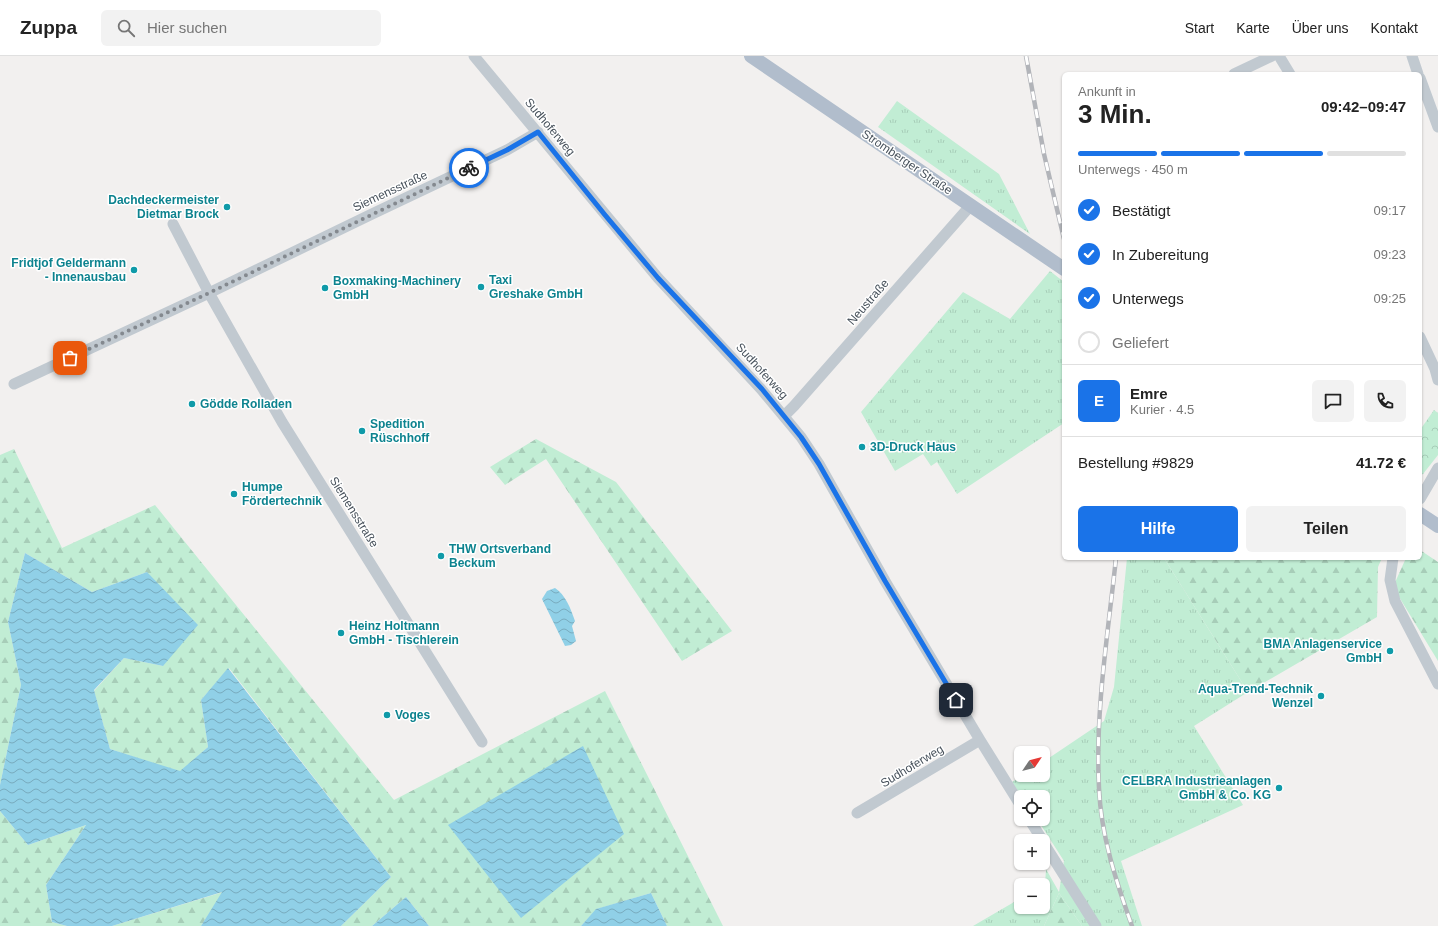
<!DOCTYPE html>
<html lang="de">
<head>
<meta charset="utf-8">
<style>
	body { margin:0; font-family:Helvetica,sans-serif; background:#f2f2f2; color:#222; height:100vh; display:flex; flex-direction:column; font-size:15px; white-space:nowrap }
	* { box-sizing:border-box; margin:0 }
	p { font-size:13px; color:#767676 }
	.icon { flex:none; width:22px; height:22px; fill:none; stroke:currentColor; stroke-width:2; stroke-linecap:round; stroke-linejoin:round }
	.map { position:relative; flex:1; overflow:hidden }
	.details { position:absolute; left:1062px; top:16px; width:360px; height:488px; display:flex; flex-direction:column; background:#fff; border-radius:6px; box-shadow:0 1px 3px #0004 }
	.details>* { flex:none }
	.needle { width:26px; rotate:55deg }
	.tools { position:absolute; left:1014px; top:690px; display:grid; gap:8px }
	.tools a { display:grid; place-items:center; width:36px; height:36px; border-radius:6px; background:#fff; box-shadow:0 1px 3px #0004; font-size:20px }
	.pin { position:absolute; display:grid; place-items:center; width:34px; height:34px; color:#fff; margin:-17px; border-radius:8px; box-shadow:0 2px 6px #0006 }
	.courier { position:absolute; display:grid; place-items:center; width:40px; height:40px; margin:-20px; border:3px solid #1a73e8; border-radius:50%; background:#fff; color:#222; box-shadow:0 1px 5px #0007 }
	.overview em { font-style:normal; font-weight:700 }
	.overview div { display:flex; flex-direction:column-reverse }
	.overview { display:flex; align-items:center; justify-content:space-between; height:68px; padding:0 16px }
	h1 { font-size:26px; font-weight:700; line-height:30px }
	.bar { display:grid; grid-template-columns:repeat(4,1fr); gap:6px 4px; align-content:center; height:48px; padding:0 16px }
	.bar i { height:5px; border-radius:3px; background:#e0e0e0 }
	.bar .selected { background:#1a73e8 }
	.bar p { grid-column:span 4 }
	.line { display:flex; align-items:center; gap:10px; padding:0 16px; border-top:1px solid #e0e0e0 }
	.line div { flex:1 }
	.round { display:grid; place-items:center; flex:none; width:42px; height:42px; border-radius:6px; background:#f2f2f2 }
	ol { padding:0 16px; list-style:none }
	li { display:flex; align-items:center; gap:12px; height:44px }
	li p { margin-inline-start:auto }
	li .icon { padding:4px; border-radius:50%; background:#1a73e8; color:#fff; stroke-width:4 }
	li:last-child { color:#767676 }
	li i { width:22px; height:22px; border:2px solid #e0e0e0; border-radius:50% }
	.cta { display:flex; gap:8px; margin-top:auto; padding:8px 16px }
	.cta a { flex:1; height:46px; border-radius:6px; background:#1a73e8; color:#fff; font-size:16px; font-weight:700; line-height:46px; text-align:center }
	.cta a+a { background:#f2f2f2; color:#222 }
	header { display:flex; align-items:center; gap:24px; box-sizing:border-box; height:56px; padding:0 20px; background:#fff; border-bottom:1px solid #e0e0e0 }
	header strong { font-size:19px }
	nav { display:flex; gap:22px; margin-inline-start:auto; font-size:14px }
	.search { width:280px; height:36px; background:#f2f2f2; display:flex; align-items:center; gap:10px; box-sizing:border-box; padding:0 14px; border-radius:6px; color:#767676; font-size:15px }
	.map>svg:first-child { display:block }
	.grass { fill:url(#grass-tufts) }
	.forest { fill:url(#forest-firs) }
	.park { fill:url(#park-crowns) }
	.water { fill:url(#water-waves) }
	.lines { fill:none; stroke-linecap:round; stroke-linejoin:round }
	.minor { stroke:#c1c9d0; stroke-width:11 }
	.major { stroke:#b1bdcc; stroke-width:14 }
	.rail-casing { stroke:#b2b4b9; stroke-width:4.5 }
	.rail { stroke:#fff; stroke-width:3; stroke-dasharray:9; stroke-linecap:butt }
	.done { stroke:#84898f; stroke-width:4; stroke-dasharray:0 7.2 }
	.route { stroke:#1a73e8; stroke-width:5 }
	.culture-dot { fill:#0f9aa8; stroke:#fff; stroke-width:1.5 }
	.labels { text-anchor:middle; stroke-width:3; stroke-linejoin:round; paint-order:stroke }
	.street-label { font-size:12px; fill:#48525c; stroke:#fff }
	.culture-label { font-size:12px; font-weight:bold; fill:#0d838f; stroke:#fff; text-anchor:start }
</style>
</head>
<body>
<header>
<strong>Zuppa</strong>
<div class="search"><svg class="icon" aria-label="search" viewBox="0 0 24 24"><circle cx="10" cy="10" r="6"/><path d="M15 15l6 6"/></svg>Hier suchen</div>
<nav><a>Start</a><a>Karte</a><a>Über uns</a><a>Kontakt</a></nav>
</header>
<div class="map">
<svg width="1438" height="870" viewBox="0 0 1438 870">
	<defs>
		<pattern id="grass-tufts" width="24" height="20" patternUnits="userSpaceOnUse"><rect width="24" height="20" fill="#c1edd4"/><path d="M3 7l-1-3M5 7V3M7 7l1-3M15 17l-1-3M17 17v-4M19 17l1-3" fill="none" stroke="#a7cdb8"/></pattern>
		<pattern id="forest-firs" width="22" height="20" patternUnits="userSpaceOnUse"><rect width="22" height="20" fill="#c1edd4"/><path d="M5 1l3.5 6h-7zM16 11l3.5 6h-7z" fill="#a7cdb8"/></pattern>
		<pattern id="park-crowns" width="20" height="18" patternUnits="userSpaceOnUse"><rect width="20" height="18" fill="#c1edd4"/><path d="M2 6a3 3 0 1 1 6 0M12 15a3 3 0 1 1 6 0" fill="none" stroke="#a7cdb8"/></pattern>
		<pattern id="water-waves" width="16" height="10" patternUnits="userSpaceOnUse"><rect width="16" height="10" fill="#90d0e7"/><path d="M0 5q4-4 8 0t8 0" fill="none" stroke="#78abbe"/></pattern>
	</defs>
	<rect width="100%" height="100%" fill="#f2f0ef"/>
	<!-- grass -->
	<path class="grass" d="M897,45L999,118L1030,178L878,71Z
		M1050,215L1064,226V367L957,438L937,406L931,410L923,398L895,415L861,356L963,236L1010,263Z
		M1127,502H1164L1248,636L1194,670L1243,749L1121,805L1142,870H1082L1059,837L1044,870H973L1021,842V851H1043V829L1045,828L1046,813L1059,836L1064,805L1037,763H1043V741H1022L1012,726L1023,719H1043V706L1104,665L1114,631Z"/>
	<!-- forest -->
	<path class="forest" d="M536,383L616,426L732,575L682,605L546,403L505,429L490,411Z
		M14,393L62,492L155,449L394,744L605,635L723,870H667L651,837L597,853L581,870H429L406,841L372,870H341L391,821L229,612L201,644L208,691L180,716L110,693L94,635L124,602L163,610L147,516L92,536L25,497L8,566L21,629L0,729V399Z
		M1420,494L1438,506V605L1393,531L1406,502H1420Z
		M1164,502H1330L1334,504L1335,502H1382L1378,511L1377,561L1248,636Z
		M0,755L28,789L86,769L46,829L52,866L67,870H0Z
		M223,836L201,870H112Z
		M1059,837L1082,870H1044Z"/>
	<!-- park -->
	<path class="park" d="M1434,354L1438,357V399L1423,418L1420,419V374Z"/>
	<!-- water -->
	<path class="water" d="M25,497L92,536L147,516L198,569L163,610L124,602L94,634L110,693L180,715L208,691L201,644L228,612L391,821L341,870H201L222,836L112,870H67L52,866L46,829L86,769L28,789L0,755V729L21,629L8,566Z
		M555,532C565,538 571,553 575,565L572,570L576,585L571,589L565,590L542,543L547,535Z
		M583,690L624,778L521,862L448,769Z
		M651,837L667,870H581L596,853Z
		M406,841L429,870H372Z"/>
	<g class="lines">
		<!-- minor -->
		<path class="minor" d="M474,0L658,222L761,333L801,381L819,408L885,525L980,684L1021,750
			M1279,0L1290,18
			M1412,0L1418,18
			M1234,18L1272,0
			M1420,22L1438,71
			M173,168L209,237L282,366L482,686
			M1420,281L1435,313L1438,324
			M14,328L209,237L372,158L507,94L538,76
			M784,360L794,350L971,149
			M1420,443L1438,412
			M1393,502L1390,524L1395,545L1438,628
			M857,757L980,684
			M1029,763L1043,785
			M1043,786L1096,870"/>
		<!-- major -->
		<path class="major" d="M751,0L1064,213
			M1420,458L1438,470"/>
		<!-- rail casing -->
		<g class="rail-casing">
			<path id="rail" d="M1026,0L1044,98L1064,183
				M1116,502C1108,578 1095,655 1099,732C1101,780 1116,825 1132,870"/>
		</g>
		<!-- rail -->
		<use href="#rail" class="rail"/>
	</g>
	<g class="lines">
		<!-- done -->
		<path class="done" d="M70,302L209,237L469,112"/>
		<!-- route -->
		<path class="route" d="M469,112L507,94L538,76L605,159L658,222L762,333L801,381L819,408L885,525L956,644"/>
	</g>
	<!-- markers -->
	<g class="culture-dot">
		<circle cx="227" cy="151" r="4"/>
		<circle cx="134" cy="214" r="4"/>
		<circle cx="481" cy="231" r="4"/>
		<circle cx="325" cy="232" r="4"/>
		<circle cx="192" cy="348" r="4"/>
		<circle cx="362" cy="375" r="4"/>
		<circle cx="862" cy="391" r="4"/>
		<circle cx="234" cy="438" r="4"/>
		<circle cx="441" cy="500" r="4"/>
		<circle cx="341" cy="577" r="4"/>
		<circle cx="1390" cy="595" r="4"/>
		<circle cx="1321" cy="640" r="4"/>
		<circle cx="387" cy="659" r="4"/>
		<circle cx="1279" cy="732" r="4"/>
	</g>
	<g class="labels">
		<!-- street labels -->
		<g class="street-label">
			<text transform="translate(550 71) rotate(50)" y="4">Sudhoferweg</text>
			<text transform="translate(907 106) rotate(34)" y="4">Stromberger Straße</text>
			<text transform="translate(390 135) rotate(-25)" y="4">Siemensstraße</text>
			<text transform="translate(868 246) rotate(-49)" y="4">Neustraße</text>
			<text transform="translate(762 315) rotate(48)" y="4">Sudhoferweg</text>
			<text transform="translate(354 456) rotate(58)" y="4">Siemensstraße</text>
			<text transform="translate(912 710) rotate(-31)" y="4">Sudhoferweg</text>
		</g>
		<!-- culture labels -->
		<g class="culture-label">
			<text x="219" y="148" text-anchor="end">Dachdeckermeister<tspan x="219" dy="14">Dietmar Brock</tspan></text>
			<text x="126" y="211" text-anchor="end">Fridtjof Geldermann<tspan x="126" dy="14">- Innenausbau</tspan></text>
			<text x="489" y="228">Taxi<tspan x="489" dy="14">Greshake GmbH</tspan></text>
			<text x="333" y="229">Boxmaking-Machinery<tspan x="333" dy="14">GmbH</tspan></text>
			<text x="200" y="352">Gödde Rolladen</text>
			<text x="370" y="372">Spedition<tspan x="370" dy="14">Rüschhoff</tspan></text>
			<text x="870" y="395">3D-Druck Haus</text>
			<text x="242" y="435">Humpe<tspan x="242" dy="14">Fördertechnik</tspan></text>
			<text x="449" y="497">THW Ortsverband<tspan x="449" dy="14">Beckum</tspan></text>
			<text x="349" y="574">Heinz Holtmann<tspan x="349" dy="14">GmbH - Tischlerein</tspan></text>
			<text x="1382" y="592" text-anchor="end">BMA Anlagenservice<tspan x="1382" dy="14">GmbH</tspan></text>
			<text x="1313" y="637" text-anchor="end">Aqua-Trend-Technik<tspan x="1313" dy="14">Wenzel</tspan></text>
			<text x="395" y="663">Voges</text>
			<text x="1271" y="729" text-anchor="end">CELBRA Industrieanlagen<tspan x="1271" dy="14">GmbH &amp; Co. KG</tspan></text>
		</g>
	</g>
</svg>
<div class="tools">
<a><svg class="needle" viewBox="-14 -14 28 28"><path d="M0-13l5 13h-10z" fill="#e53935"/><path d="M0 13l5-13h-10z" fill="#767676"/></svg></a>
<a><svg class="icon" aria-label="locate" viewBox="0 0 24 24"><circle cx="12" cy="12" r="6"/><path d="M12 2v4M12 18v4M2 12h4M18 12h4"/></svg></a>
<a>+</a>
<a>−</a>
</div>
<div class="pin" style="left:70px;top:302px;background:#ea580c"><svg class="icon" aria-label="bag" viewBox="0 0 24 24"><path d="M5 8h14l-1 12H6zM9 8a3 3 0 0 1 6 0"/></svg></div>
<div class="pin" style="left:956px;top:644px;background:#1f2937"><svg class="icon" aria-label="home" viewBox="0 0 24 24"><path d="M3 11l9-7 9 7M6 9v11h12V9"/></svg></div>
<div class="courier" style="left:469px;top:112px"><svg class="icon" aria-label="bike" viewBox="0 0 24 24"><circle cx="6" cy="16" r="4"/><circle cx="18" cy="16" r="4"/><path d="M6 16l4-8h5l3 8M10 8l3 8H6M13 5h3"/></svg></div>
<section class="details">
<div class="overview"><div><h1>3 Min.</h1><p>Ankunft in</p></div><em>09:42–09:47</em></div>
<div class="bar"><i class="selected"></i><i class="selected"></i><i class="selected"></i><i></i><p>Unterwegs · 450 m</p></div>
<ol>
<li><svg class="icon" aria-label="check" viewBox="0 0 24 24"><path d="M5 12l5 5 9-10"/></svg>Bestätigt<p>09:17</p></li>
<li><svg class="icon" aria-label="check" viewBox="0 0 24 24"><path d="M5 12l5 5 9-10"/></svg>In Zubereitung<p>09:23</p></li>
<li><svg class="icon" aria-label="check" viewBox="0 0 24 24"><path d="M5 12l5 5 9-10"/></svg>Unterwegs<p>09:25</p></li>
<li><i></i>Geliefert</li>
</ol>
<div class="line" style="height:72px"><b class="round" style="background:#1a73e8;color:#fff">E</b><div><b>Emre</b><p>Kurier · 4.5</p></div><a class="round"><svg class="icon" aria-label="chat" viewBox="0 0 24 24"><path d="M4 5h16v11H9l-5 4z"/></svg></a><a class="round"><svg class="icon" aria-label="phone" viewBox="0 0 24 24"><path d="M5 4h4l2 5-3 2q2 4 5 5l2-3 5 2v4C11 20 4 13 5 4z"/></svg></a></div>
<div class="line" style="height:52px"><div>Bestellung #9829</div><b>41.72 €</b></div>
<div class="cta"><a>Hilfe</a><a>Teilen</a></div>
</section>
</div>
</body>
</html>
